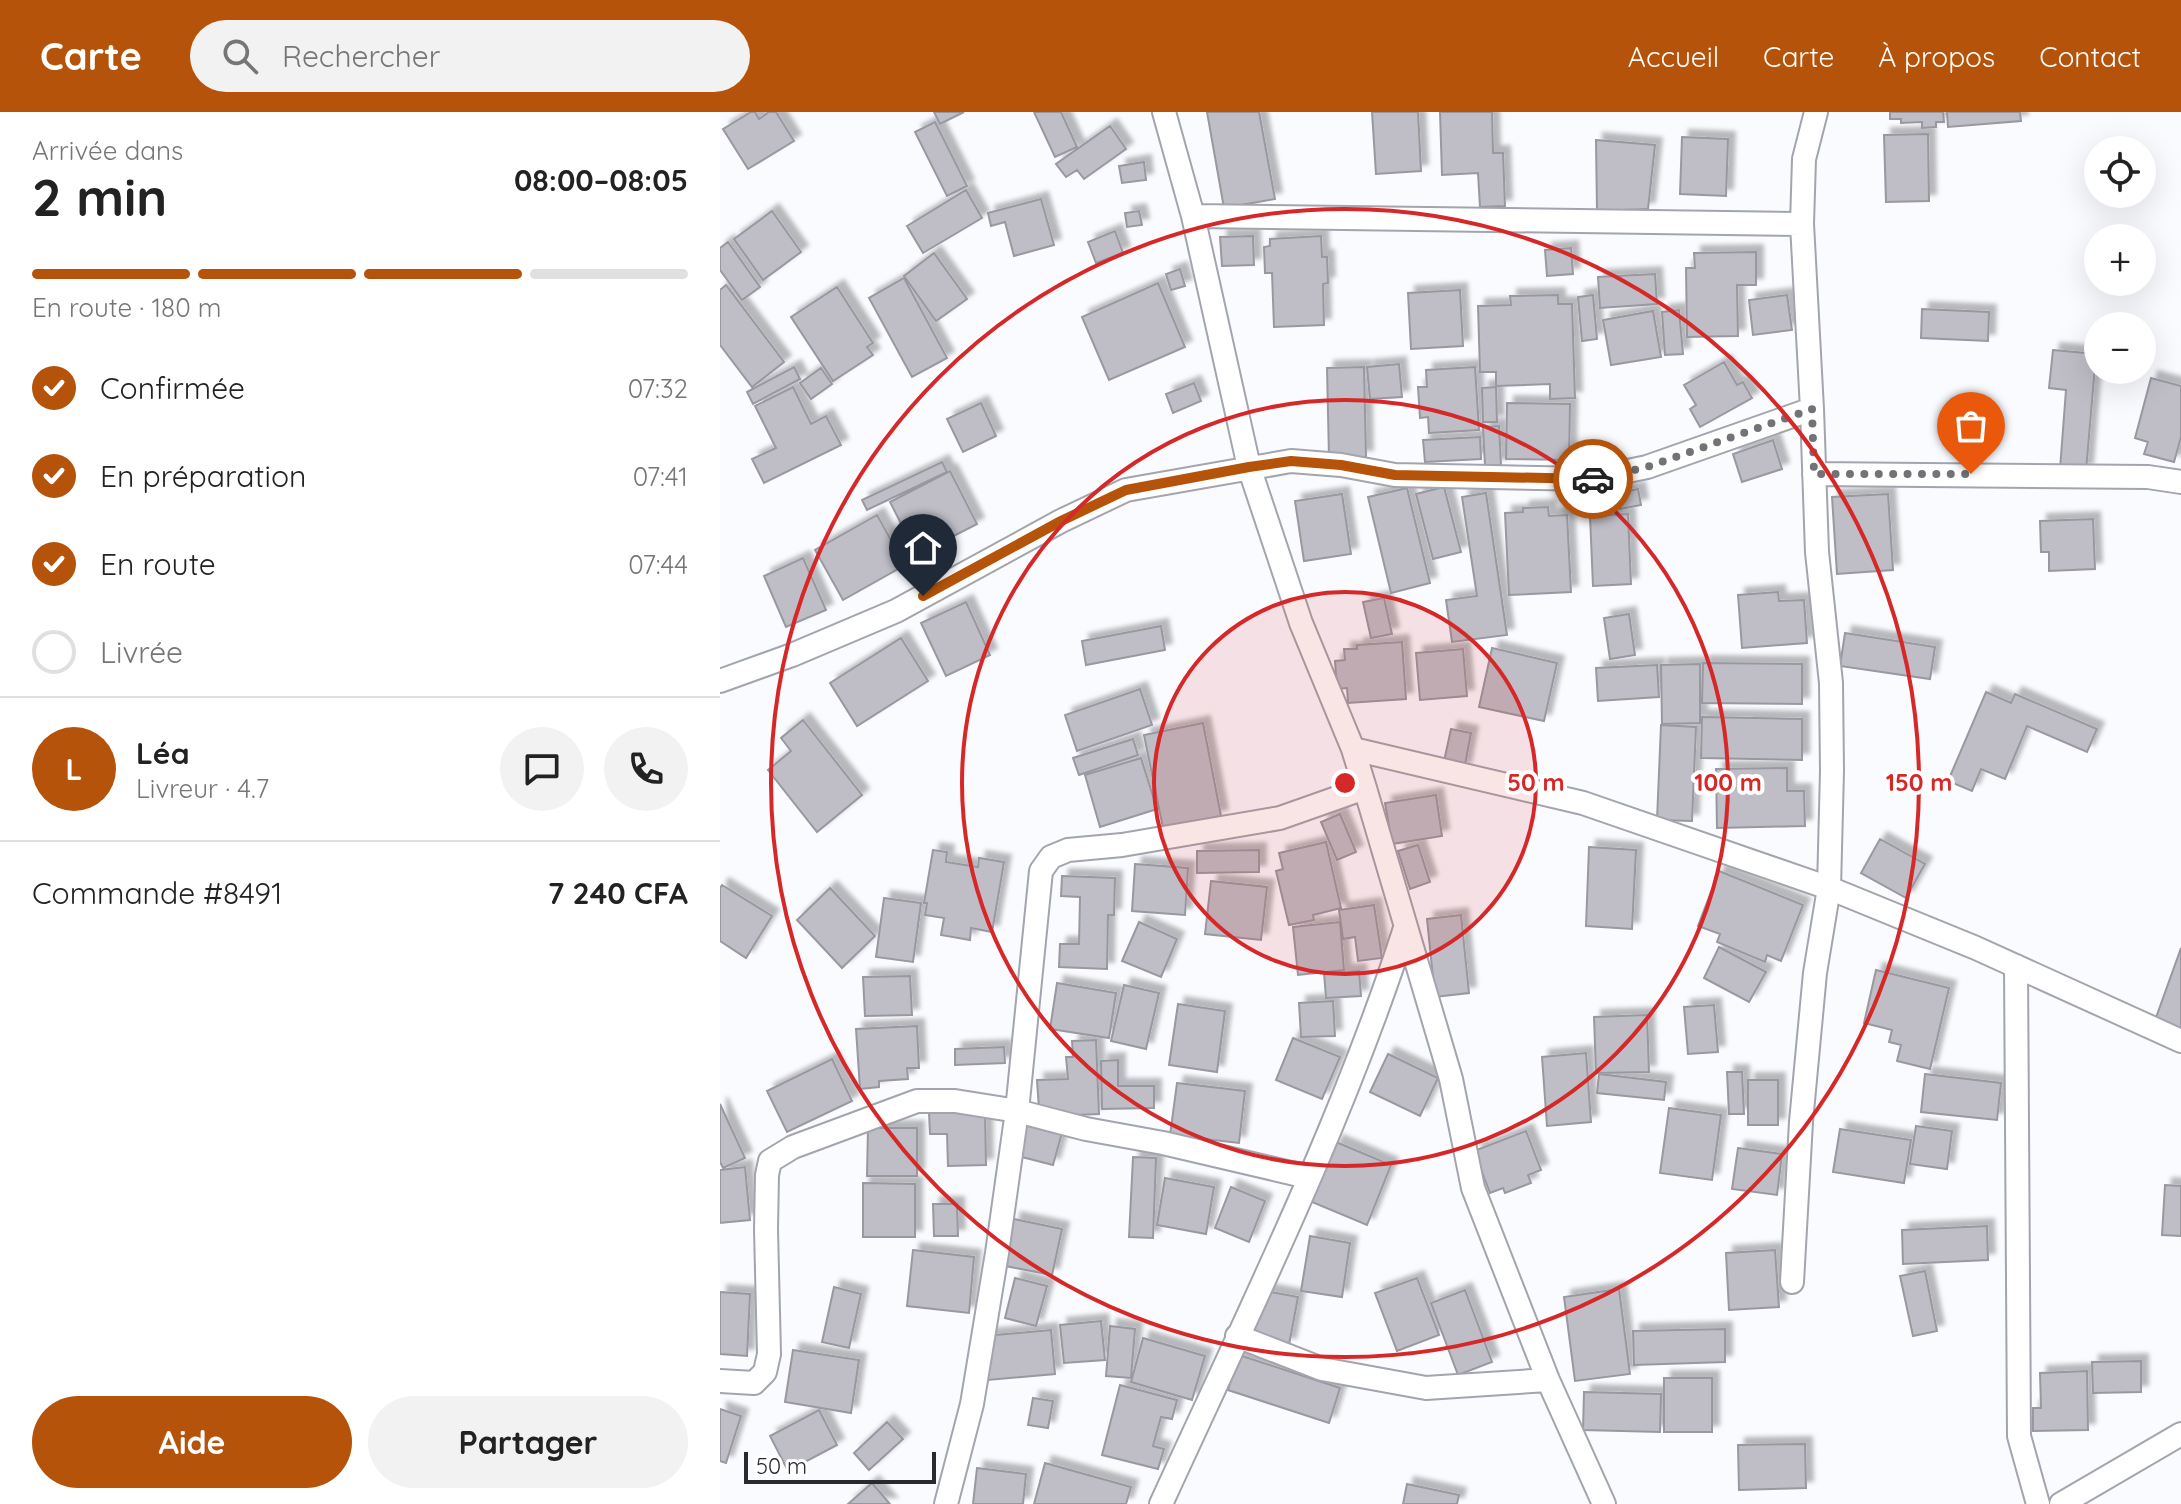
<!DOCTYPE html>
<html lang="fr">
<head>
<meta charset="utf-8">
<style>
	body { margin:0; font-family:Quicksand,sans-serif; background:#f2f2f2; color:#222; height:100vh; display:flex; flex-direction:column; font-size:30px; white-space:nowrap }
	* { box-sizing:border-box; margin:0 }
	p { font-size:26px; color:#767676 }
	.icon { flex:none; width:44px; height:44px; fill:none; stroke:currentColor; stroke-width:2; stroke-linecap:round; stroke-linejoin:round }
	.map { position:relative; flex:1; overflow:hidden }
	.side { display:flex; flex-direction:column; background:#fff; width:720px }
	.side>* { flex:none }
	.controls { position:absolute; left:1364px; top:24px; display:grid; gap:16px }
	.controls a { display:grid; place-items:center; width:72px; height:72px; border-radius:50%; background:#fff; box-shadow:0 8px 32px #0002; font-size:40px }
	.scale { position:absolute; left:24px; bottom:20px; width:192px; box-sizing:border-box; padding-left:8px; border:4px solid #292a2e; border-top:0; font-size:22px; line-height:28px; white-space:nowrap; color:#292a2e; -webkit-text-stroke:6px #fff; paint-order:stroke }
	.pin { position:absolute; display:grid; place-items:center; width:68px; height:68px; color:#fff; margin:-82px -34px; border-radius:50% 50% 50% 0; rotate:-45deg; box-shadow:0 0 8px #0007 }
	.pin .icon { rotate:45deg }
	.courier { position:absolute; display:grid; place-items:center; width:80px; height:80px; margin:-40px; border:6px solid #b45309; border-radius:50%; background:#fff; color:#222; box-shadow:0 2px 10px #0007 }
	.head em { font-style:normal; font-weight:700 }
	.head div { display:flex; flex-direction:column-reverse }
	.head { display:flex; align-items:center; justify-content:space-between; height:136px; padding:0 32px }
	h1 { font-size:52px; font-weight:700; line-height:60px }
	.bar { display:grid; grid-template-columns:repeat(4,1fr); gap:12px 8px; align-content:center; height:96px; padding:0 32px }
	.bar i { height:10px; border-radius:6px; background:#e0e0e0 }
	.bar .active { background:#b45309 }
	.bar p { grid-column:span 4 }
	.line { display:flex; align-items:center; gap:20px; padding:0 32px; border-top:2px solid #e0e0e0 }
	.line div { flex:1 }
	.round { display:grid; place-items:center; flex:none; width:84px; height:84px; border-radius:42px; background:#f2f2f2 }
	ol { padding:0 32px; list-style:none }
	li { display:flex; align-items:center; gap:24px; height:88px }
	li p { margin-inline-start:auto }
	li .icon { padding:8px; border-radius:50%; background:#b45309; color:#fff; stroke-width:4 }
	li:last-child { color:#767676 }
	li i { width:44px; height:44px; border:4px solid #e0e0e0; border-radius:50% }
	.action { display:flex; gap:16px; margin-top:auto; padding:16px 32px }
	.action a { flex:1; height:92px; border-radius:48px; background:#b45309; color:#fff; font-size:32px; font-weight:700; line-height:92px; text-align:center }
	.action a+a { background:#f2f2f2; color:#222 }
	header { display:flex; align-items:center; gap:48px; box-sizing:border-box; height:112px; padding:0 40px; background:#b45309; color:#fff }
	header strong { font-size:38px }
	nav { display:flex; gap:44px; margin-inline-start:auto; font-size:28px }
	.search { width:560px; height:72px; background:#f2f2f2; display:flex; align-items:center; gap:20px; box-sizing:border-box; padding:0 28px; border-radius:44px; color:#767676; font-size:30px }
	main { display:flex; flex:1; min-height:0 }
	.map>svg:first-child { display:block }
	.building { fill:#bfbec7; stroke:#9998a1; stroke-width:2; filter:url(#shadow) }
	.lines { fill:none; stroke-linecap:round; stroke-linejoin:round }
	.minor-casing { stroke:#a2a5ad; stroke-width:26 }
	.minor { stroke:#fff; stroke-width:22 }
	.done { stroke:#727377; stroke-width:8; stroke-dasharray:0 14.4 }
	.route { stroke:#b45309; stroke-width:10 }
	.ring { fill:none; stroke:#d62828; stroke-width:4 }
	.centre { fill:#d62828; stroke:#fff; stroke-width:4 }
	.ring-label { font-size:24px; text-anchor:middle; font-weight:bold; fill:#d62828; stroke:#fff; stroke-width:8; stroke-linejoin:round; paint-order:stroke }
</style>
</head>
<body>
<header>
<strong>Carte</strong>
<div class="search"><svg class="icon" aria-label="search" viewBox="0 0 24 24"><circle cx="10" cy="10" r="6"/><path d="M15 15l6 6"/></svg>Rechercher</div>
<nav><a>Accueil</a><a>Carte</a><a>À propos</a><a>Contact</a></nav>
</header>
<main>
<section class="side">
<div class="head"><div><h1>2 min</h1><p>Arrivée dans</p></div><em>08:00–08:05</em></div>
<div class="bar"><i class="active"></i><i class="active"></i><i class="active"></i><i></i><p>En route · 180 m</p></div>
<ol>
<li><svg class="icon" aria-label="check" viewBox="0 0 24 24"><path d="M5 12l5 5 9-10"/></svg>Confirmée<p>07:32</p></li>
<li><svg class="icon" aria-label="check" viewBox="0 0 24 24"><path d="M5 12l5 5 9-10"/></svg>En préparation<p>07:41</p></li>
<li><svg class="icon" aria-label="check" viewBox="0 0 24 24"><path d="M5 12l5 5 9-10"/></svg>En route<p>07:44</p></li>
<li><i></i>Livrée</li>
</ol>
<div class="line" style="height:144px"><b class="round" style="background:#b45309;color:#fff">L</b><div><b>Léa</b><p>Livreur · 4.7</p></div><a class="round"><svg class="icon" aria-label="chat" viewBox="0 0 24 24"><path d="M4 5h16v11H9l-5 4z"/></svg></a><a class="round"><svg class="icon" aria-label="phone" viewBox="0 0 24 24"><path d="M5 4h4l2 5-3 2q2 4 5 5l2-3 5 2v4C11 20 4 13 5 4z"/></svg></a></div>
<div class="line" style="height:104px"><div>Commande #8491</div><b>7 240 CFA</b></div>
<div class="action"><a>Aide</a><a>Partager</a></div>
</section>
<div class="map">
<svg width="1461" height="1392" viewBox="0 0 1461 1392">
	<defs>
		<filter id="shadow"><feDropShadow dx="7" dy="-7" stdDeviation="2" flood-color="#0004"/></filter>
	</defs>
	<rect width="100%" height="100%" fill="#fafbff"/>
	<!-- building -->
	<path class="building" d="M31,0H35L39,7L49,0H56L74,29L28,57L3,17Z
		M214,0H244L220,12Z
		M314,0H341L357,35L335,45Z
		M487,0H539L555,87L504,96Z
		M652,0H698L701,59L656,62Z
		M720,0H772L773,41H783L785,94L760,95L758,61L722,63Z
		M1170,0H1223L1224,10H1216V15L1202,16V10L1181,11V7H1170Z
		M1227,0H1300L1301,9L1228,15Z
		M215,10L247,74L227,84L195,20Z
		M390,14L406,37L364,67L357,58L346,65L336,52Z
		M1208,22L1209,89L1166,90L1164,23Z
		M962,25L1008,27L1006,84L960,82Z
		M876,28L935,33L928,97L877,99Z
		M424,50L426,68L402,71L399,54Z
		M246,78L262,106L203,141L187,114Z
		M321,87L334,133L294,144L285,110L271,114L268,101Z
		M52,99L81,140L43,168L14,127Z
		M419,99L422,113L407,115L405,101Z
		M395,119L403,141L376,151L368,130Z
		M533,124L534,153L502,154L500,125Z
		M601,124L602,145H607L608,171L603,172L604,213L554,215L552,161H545L544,135L550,134V127Z
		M8,130L40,175L22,188L0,158V136Z
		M851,136L853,162L827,164L825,138Z
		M1036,140V173H1017L1018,224L967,225L966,156H975L974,141Z
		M214,141L247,187L216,209L184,164Z
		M460,157L465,174L451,178L446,162Z
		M935,162L937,192L880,196L878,165Z
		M184,166L227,246L192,265L149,186Z
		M438,171L465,235L389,268L362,205Z
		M6,173L64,250L32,275L0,233V178Z
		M117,175L153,231L147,235L153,243L113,269L71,205Z
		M740,178L743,234L691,237L688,181Z
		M838,183V192H852L855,286L830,287V272L776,274V260H760L758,194L791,193L790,184Z
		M873,183L877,227L862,229L858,185Z
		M1067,183L1072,218L1033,223L1029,188Z
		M1202,197L1269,200L1268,229L1201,226Z
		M959,198L963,242L945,243L942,200Z
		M933,199L941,245L891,253L883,208Z
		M1333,238L1376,242L1366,359L1340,357L1346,278L1329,276Z
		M1004,250L1017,273L1023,270L1032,286L980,315L970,297L976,293L964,273Z
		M679,252L682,285L650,287L647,255Z
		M74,255L80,267L33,292L27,280Z
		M644,255L646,345H609L607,256Z
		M755,255L759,318L709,321L708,305L700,306L698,275H707L706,258Z
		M101,256L112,272L91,287L80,271Z
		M1431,266L1461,274V325L1454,350L1424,342L1428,330L1415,326Z
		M474,271L481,289L453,301L446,282Z
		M73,275L91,312L106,304L121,333L44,371L32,347L56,336L35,294Z
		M776,275L777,310H763L762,276Z
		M261,291L276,324L243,340L227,307Z
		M787,291L850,292L849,348L786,347Z
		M779,314L781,353L765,354L763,315Z
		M760,325L761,347L705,350L703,328Z
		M1053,328L1062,357L1022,370L1013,342Z
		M222,350L227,360L147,398L142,388Z
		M230,359L257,412L197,443L170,390Z
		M724,375L741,440L713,447L696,382Z
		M687,376L710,471L671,481L648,385Z
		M918,377L921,393L900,397L896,382Z
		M766,381L787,523L732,530L726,488L757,484L742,385Z
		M622,382L631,442L584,449L575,389Z
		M1168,382L1173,458L1117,462L1112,385Z
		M828,395L829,404L847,403L851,480L789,483L785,401L803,400V396Z
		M908,402L911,472L873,474L870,404Z
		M157,403L185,453L123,488L95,438Z
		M1373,407L1375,457L1329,459V440H1321L1320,409Z
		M83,446L106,498L66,515L44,464Z
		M1058,480L1059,489L1084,488L1087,531L1022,536L1018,483Z
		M664,486L672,522L651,526L643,490Z
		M246,490L270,543L226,564L201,511Z
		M909,502L915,543L890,547L884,506Z
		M441,514L445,538L366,553L362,529Z
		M1125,521L1215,535L1210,567L1120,554Z
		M181,526L208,569L137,614L110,571Z
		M682,530L686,587L628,591L627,576L617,577L615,549L625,548L624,537H637V533Z
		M772,536L837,551L824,609L759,595Z
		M743,537L747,584L700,588L696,541Z
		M983,551L1082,552V592L982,591Z
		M980,552V611L942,612L941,553Z
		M937,553L939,585L878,589L876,556Z
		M420,577L432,613L357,639L345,603Z
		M1266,580L1291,591L1295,582L1377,617L1367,640L1307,614L1285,667L1261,657L1252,679L1228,669Z
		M982,605L1082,607V648L981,646Z
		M83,608L142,683L97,720L48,658L71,639L61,626Z
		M483,611L501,704L443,716L424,623Z
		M941,613L976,615L972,709L937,708Z
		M731,617L751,621L744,658L723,654Z
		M413,627L418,643L359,663L353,646Z
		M421,646L437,697L380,715L365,663Z
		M1067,656V679H1084L1085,714L997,716L996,657Z
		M716,683L722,724L672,732L665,691Z
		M620,702L636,740L617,748L601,710Z
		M1160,727L1205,752L1186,786L1141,761Z
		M606,730L621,796L593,803L594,808L569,813L556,759L563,757L559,741Z
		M698,733L710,770L690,777L678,739Z
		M869,735L916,738L912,817L866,814Z
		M213,738L227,740L226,750L258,755L259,746L284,750L272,820L251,816L250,828L221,823L224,806L205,803L207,791H204Z
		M539,738V760L477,761V739Z
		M415,752L468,756L465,803L412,799Z
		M999,759L1083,793L1061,849L1047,843L1045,850L997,830L1000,822L978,814Z
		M342,764L395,766L394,803H388L387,857L339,855L340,832H359L360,785L341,784Z
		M491,769L547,775L541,828L485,822Z
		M2,773L52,804L26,846L0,829V776Z
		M110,776L155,824L122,856L77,808Z
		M164,786L201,791L193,850L156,845Z
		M654,793L662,846L638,849L635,825L623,827L619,798Z
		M741,803L749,881L715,885L707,807Z
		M419,810L457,827L441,865L402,849Z
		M620,810L624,858L578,863L573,815Z
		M999,835L1046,860L1029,890L984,866Z
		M1461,836V924L1433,914Z
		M1156,858L1229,876L1210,957L1177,949L1181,933L1169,930L1172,918L1144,911Z
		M639,859L641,884L606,886L604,861Z
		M190,864L192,903L145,904L143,865Z
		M337,871L396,881L389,926L330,917Z
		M404,873L439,881L426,937L391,929Z
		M613,889L615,924L581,925L579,891Z
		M458,892L505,899L497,960L449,953Z
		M994,893L998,940L968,942L964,895Z
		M927,903L929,960L876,961L874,905Z
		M197,914L199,956H187L188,967L159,969V975L140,977L136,917Z
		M573,926L620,945L602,987L556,968Z
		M376,928L379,1002L333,1004V997H319L317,968L348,967L346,945H353L352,929Z
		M284,935L285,951L235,953V937Z
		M866,941L871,1010L827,1014L822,945Z
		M668,942L718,966L700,1004L650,980Z
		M112,947L132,989L67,1020L47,979Z
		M398,948V974H434V996L382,997L381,949Z
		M1007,960H1022L1024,1002H1009Z
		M879,962L946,970L944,988L877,981Z
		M1205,962L1281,971L1277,1008L1201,1000Z
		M1028,968H1058V1013H1028Z
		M457,971L525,979L519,1031L450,1023Z
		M0,992L25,1046L3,1056L0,1050Z
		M949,996L1001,1003L992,1068L940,1061Z
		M265,999L266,1053L228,1054L227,1022H210L209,1001Z
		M303,1007L343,1017L333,1053L294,1043Z
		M1196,1014L1232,1019L1227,1057L1190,1052Z
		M148,1016H197V1064H147Z
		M1120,1017L1191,1028L1184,1071L1113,1060Z
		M806,1019L821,1058L808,1063L811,1071L785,1081L783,1076L770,1081L754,1039Z
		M616,1030L671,1053L647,1113L592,1090Z
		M1018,1036L1062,1042L1057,1083L1012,1077Z
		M413,1045L436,1046L433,1126L409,1125Z
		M25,1055L30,1108L0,1111V1058Z
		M445,1066L494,1075L486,1122L437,1113Z
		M143,1071L195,1072V1125H143Z
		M1445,1073L1461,1074V1124L1442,1123Z
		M511,1075L545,1089L529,1130L495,1116Z
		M213,1092H237L238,1124H214Z
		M294,1107L342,1117L332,1163L285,1154Z
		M1267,1114L1268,1148L1183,1152L1182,1118Z
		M590,1124L630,1131L622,1185L581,1179Z
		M193,1138L254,1145L249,1201L187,1194Z
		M1055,1138L1059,1195L1009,1198L1006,1141Z
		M1205,1159L1217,1219L1193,1224L1180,1164Z
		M295,1166L327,1174L316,1214L285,1206Z
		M697,1166L719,1223L677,1239L655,1181Z
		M114,1175L141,1182L129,1236L102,1230Z
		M899,1177L910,1262L855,1269L844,1185Z
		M540,1178L578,1185L569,1233L531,1226Z
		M745,1178L772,1250L738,1263L711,1191Z
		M0,1180L30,1182L27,1244L0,1242Z
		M381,1209L385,1248L344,1251L340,1213Z
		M390,1214L415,1217L411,1266L386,1264Z
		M1005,1217V1250L914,1253L913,1219Z
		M331,1218L335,1262L268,1268L264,1224Z
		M423,1226L485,1244L472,1288L411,1270Z
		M73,1238L139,1248L131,1301L65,1290Z
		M519,1243L620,1276L609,1311L508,1278Z
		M1421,1249V1280L1373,1281L1372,1250Z
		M1367,1259L1368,1318L1313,1319V1296H1321L1320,1261Z
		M944,1266H992V1320H944Z
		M400,1273L457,1288L452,1307L441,1305L433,1334L444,1337L438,1357L382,1343Z
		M864,1280L941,1282L940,1320L863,1318Z
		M313,1286L333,1289L328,1316L308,1313Z
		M0,1297L21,1304L6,1351L0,1349Z
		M99,1298L117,1333L68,1359L50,1324Z
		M167,1310L183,1327L149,1358L134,1341Z
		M1085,1332L1086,1376L1019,1378L1018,1333Z
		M325,1351L411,1375L406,1392H314Z
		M257,1356L306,1362L303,1392H253Z
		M152,1371L170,1392H128Z
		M687,1372L739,1383L737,1392H683Z"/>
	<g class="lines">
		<!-- minor casing -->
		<g class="minor-casing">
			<path id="minor" d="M444,0L473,104L529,355L581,511L633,637L645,676L731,967L753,1076L828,1268L884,1392
				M473,104L1082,112
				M1094,362L1428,365L1461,370
				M0,569L72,543L176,499L341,409L406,378L571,349L621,353L675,363L870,367L927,355L1092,297
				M633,637L863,691L1109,776L1256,836L1461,929
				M1296,854L1299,1324L1318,1392
				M1072,1170L1081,1010L1095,861L1109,776L1112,659L1111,571L1097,440L1092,297L1082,112L1084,47L1096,0
				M517,1224L602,1257L706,1276L828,1268
				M0,1269L34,1271L45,1260L49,1242L46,1117L47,1063L50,1049L73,1035L197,989H235L297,999L366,1017L443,1031L588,1065
				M226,1392L252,1292L277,1141L297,999L321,759L331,745L348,738L402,733L560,706L645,676
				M441,1392C527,1204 622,1012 685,816
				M1341,1392L1461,1322"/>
		</g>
		<!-- minor -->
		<use href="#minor" class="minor"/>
	</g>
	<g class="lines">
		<!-- done -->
		<path class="done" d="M873,367L927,355L1092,297L1094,362H1251"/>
		<!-- route -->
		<path class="route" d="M203,484L341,409L406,378L529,355L571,349L621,353L675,363L873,367"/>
	</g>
	<!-- distance rings -->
	<circle cx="625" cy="671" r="191" fill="#d62828" fill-opacity=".12"/>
	<g class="ring">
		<circle cx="625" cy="671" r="191"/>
		<circle cx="625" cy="671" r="383"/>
		<circle cx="625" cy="671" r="574"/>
	</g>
	<circle cx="625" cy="671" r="12" class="centre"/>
	<g class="ring-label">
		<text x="816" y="679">50 m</text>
		<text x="1008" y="679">100 m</text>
		<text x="1199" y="679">150 m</text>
	</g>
</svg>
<div class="controls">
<a><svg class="icon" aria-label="locate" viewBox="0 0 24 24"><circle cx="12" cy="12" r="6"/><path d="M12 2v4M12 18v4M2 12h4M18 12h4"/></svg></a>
<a>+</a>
<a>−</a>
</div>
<div class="scale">50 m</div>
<div class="pin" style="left:1251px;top:362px;background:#ea580c"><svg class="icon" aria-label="bag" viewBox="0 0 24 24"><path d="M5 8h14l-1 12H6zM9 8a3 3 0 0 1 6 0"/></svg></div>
<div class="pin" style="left:203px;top:484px;background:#1f2937"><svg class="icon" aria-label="home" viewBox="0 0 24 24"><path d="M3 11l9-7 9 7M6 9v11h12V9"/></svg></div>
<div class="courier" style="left:873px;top:367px"><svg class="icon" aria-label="car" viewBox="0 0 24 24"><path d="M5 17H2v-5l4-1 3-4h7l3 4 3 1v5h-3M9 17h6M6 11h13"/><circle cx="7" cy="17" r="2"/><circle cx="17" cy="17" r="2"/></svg></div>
</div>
</main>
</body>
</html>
